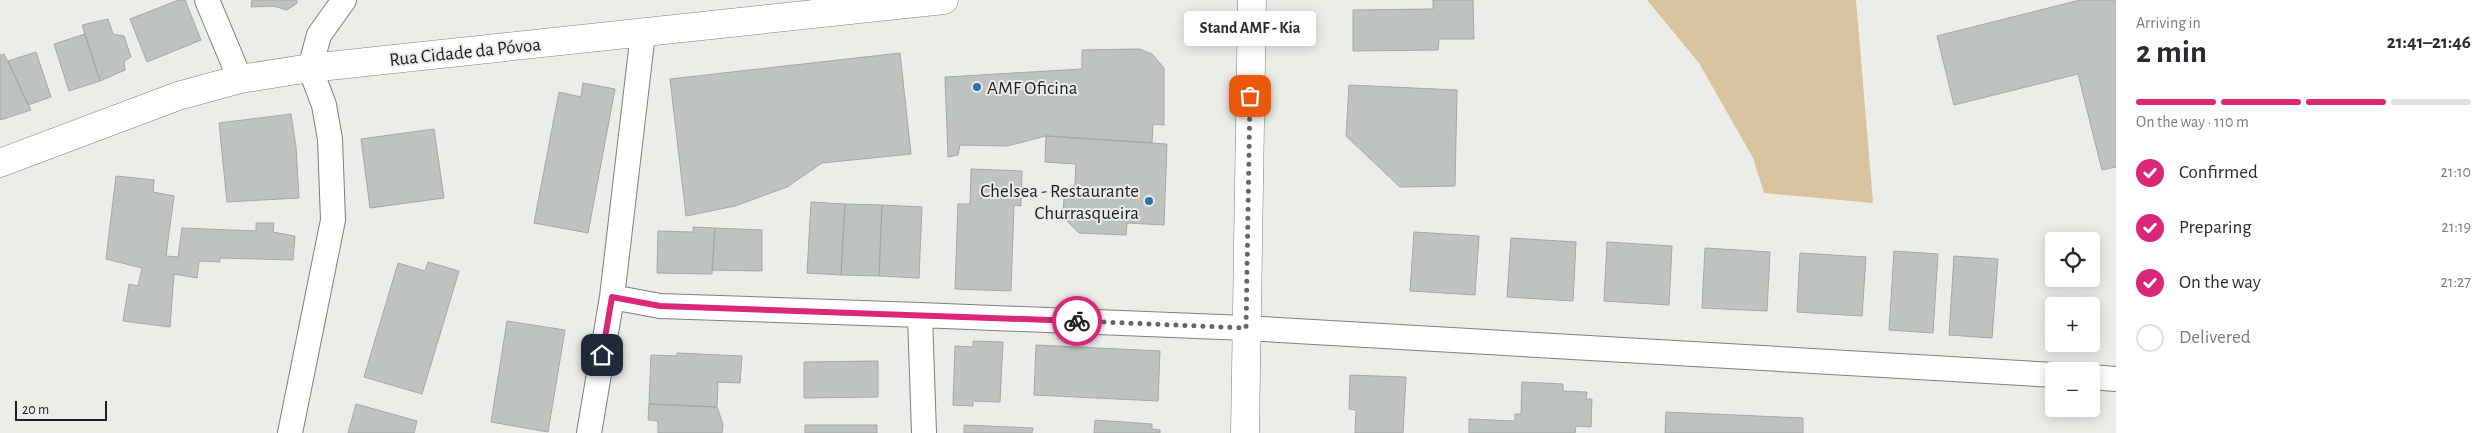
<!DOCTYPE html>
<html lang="en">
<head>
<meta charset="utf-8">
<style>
	body { margin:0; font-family:"Alegreya Sans",sans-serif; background:#f2f2f3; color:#2b2b33; height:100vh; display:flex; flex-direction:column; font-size:19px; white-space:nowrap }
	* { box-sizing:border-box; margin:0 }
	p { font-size:16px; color:#7c7c81 }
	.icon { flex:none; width:28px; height:28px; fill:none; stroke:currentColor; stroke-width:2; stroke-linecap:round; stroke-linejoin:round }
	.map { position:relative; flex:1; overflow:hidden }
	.details { display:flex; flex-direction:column; background:#fff; width:375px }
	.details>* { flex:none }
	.fabs { position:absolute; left:2045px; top:232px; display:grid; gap:10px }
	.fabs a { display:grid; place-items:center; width:55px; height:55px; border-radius:5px; background:#fff; box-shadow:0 2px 12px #0003; font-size:25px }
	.scale { position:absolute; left:15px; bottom:12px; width:92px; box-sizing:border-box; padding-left:5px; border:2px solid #1e1f1d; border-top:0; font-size:14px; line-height:18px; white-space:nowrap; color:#1e1f1d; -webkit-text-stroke:4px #ebede9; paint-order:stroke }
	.pin { position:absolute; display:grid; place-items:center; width:42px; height:42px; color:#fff; margin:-21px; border-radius:10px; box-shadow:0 2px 8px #0006 }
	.courier { position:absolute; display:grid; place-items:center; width:50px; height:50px; margin:-25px; border:4px solid #db2777; border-radius:50%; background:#fff; color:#222; box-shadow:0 1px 6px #0007 }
	.bubble { position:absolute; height:35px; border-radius:5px; background:#fff; box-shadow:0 2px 12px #0003; font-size:16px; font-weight:700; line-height:35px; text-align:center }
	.head em { font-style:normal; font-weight:700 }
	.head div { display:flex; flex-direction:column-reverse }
	.head { display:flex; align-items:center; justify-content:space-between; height:85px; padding:0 20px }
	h1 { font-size:32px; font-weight:700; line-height:38px }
	.bar { display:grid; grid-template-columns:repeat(4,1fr); gap:8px 5px; align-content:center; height:60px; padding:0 20px }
	.bar i { height:6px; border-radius:4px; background:#e1e1e2 }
	.bar .on { background:#db2777 }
	.bar p { grid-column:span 4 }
	ol { padding:0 20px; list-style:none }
	li { display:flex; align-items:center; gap:15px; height:55px }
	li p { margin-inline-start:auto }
	li .icon { padding:5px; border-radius:50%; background:#db2777; color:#fff; stroke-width:4 }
	li:last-child { color:#7c7c81 }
	li i { width:28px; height:28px; border:2px solid #e1e1e2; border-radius:50% }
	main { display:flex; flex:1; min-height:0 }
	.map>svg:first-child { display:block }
	.green { fill:#d8c39e }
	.building { fill:#bfc3c0; stroke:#a5a9a6 }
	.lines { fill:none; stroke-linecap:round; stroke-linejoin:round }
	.minor-casing { stroke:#7d7f7b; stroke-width:26 }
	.tertiary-casing { stroke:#7d7f7b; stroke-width:29 }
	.secondary-casing { stroke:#7d7f7b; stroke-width:29 }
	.minor { stroke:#fff; stroke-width:24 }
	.tertiary { stroke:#fff; stroke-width:28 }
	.secondary { stroke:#fff; stroke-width:28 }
	.done { stroke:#666764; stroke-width:5; stroke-dasharray:0 9 }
	.route { stroke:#db2777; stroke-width:6 }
	.poi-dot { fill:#3173a9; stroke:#ebede9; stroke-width:2 }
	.labels { text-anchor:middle; stroke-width:4; stroke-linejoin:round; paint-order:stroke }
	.street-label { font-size:19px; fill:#1e1f1d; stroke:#ebede9 }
	.poi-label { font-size:19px; fill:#1e1f1d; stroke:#ebede9; text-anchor:start }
</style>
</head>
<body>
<main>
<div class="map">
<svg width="2116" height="433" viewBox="0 0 2116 433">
	<rect width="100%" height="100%" fill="#ebede9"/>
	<!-- green -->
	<path class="green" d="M1647,0H1856L1873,203L1764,193L1753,158L1699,63Z"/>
	<!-- building -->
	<path class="building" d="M179,0H185L201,40L147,62L130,19Z
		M252,0H297V3L287,10L273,6L251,7Z
		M1433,0H1473L1474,39H1439L1438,50L1353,51V10L1433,9Z
		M2080,0H2116V167L2102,170L2078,74L1954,105L1937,36Z
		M108,19L113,34L124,36L131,57L124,61L125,70L100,81L82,25Z
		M85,34L100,81L69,91L54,44Z
		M1139,49L1152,54L1164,68V125L1153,124L1152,143L1046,136L1007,146L960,145L958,155L948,157L945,77L1082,69V50Z
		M36,52L51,97L28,105L8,61Z
		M900,53L911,154L822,163L787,187L735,206L686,216L670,79Z
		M4,54L31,110L0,120V55Z
		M583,83L615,89L588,233L534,223L559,92L581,97Z
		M1349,85L1457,90L1455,186L1400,187L1346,136Z
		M291,114L296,147L299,198L227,202L219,123Z
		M434,129L444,198L370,208L361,139Z
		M1046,136L1167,144L1164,225L1127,223L1126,235L1079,233L1063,217L1064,198L1074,199L1076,164L1045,162Z
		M971,169L1022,171L1021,206L1014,205L1011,291L955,289L958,204H970Z
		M116,176L154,180L153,192L174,196L166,256L178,257L182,228L256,231V223H274L273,232L295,236L293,260L220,258V262L199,261L197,278L174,274L170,327L123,321L129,284L138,286L142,268L106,259Z
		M811,202L845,204L841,275L807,273Z
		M845,204L882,205L879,276L841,275Z
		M882,205L922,207L919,278L879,276Z
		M693,227L715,228L712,274L657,273L658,231L693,232Z
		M715,228L762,230V271L712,270Z
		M1414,232L1479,236L1475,295L1410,291Z
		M1511,238L1576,242L1573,301L1507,297Z
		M1607,242L1672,246L1669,305L1604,301Z
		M1705,248L1770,252L1767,311L1702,308Z
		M1894,251L1938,254L1933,333L1889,330Z
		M1800,253L1866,257L1862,316L1797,312Z
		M1954,256L1998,259L1992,338L1949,335Z
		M428,262L459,271L422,394L364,377L398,263L425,271Z
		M507,321L565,330L548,432L491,422Z
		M973,341L1003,342L1000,402L973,401V406L953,405L955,346L973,347Z
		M1036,345L1160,351L1158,401L1034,395Z
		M677,353L742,356L740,383L718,382L717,407L649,404L651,355L677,356Z
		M878,361V397L804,398V362Z
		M1350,375L1406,377L1403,433H1355L1356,410L1349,409Z
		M1522,382L1563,384V391L1587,392L1586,399H1592L1591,427L1576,426L1575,433H1469V419L1515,421V414H1521Z
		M356,404L417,421L414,433H348Z
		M649,404L717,407L723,424L722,433H658V421L648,420Z
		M1666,412L1803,418V433H1665Z
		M1095,420L1152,424V429L1160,430V433H1094Z
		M805,425H877V433H805Z
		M964,425L1033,428L1032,433H964Z"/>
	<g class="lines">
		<!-- minor casing -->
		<g class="minor-casing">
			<path id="minor" d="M207,0L240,79
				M612,297L660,306L920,315
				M2091,377L2116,379
				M290,433L333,220L330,139L324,105L310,68L319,35L344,0
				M589,433L612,297L643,33
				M924,433L920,315L1246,328L2054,375"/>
		</g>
		<!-- tertiary casing -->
		<g class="tertiary-casing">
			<path id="tertiary" d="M0,163L178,96L240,79L310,68L944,0"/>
		</g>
		<!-- secondary casing -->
		<g class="secondary-casing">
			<path id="secondary" d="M1245,433L1252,0"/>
		</g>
		<!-- minor -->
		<use href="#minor" class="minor"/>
		<!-- tertiary -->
		<use href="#tertiary" class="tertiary"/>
		<!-- secondary -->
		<use href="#secondary" class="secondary"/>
	</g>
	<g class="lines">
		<!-- done -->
		<path class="done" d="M1077,321L1246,328L1250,96"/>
		<!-- route -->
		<path class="route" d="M602,355L612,297L660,306L1077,321"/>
	</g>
	<!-- markers -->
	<g class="poi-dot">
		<circle cx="977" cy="87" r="5"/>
		<circle cx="1149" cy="201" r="5"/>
	</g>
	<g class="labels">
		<!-- street labels -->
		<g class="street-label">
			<text transform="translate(465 51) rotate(-6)" y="7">Rua Cidade da Póvoa</text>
		</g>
		<!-- poi labels -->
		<g class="poi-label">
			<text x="987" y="94">AMF Oficina</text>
			<text x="1139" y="197" text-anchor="end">Chelsea - Restaurante<tspan x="1139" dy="22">Churrasqueira</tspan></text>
		</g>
	</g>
</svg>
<div class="fabs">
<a><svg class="icon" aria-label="locate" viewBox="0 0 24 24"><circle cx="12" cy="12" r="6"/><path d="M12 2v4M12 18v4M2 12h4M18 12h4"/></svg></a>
<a>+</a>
<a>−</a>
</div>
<div class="scale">20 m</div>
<div class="pin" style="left:1250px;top:96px;background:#ea580c"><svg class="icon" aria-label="bag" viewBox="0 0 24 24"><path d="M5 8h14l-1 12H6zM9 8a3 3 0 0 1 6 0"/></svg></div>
<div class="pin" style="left:602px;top:355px;background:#1f2937"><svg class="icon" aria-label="home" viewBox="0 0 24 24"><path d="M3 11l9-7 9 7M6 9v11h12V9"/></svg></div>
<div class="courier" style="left:1077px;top:321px"><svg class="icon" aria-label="bike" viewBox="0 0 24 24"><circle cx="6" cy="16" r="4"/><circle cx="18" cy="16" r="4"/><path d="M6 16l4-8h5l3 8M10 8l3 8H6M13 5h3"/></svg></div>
<div class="bubble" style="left:1184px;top:11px;width:132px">Stand AMF - Kia</div>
</div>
<section class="details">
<div class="head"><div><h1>2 min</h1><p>Arriving in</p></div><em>21:41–21:46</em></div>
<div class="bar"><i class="on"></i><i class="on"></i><i class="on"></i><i></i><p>On the way · 110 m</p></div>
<ol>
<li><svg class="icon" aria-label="check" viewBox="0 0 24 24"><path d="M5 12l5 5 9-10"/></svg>Confirmed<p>21:10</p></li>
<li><svg class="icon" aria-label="check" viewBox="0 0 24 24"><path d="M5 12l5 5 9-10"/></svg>Preparing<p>21:19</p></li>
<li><svg class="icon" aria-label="check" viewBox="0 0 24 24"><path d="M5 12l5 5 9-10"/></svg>On the way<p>21:27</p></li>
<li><i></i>Delivered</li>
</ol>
</section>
</main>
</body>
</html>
